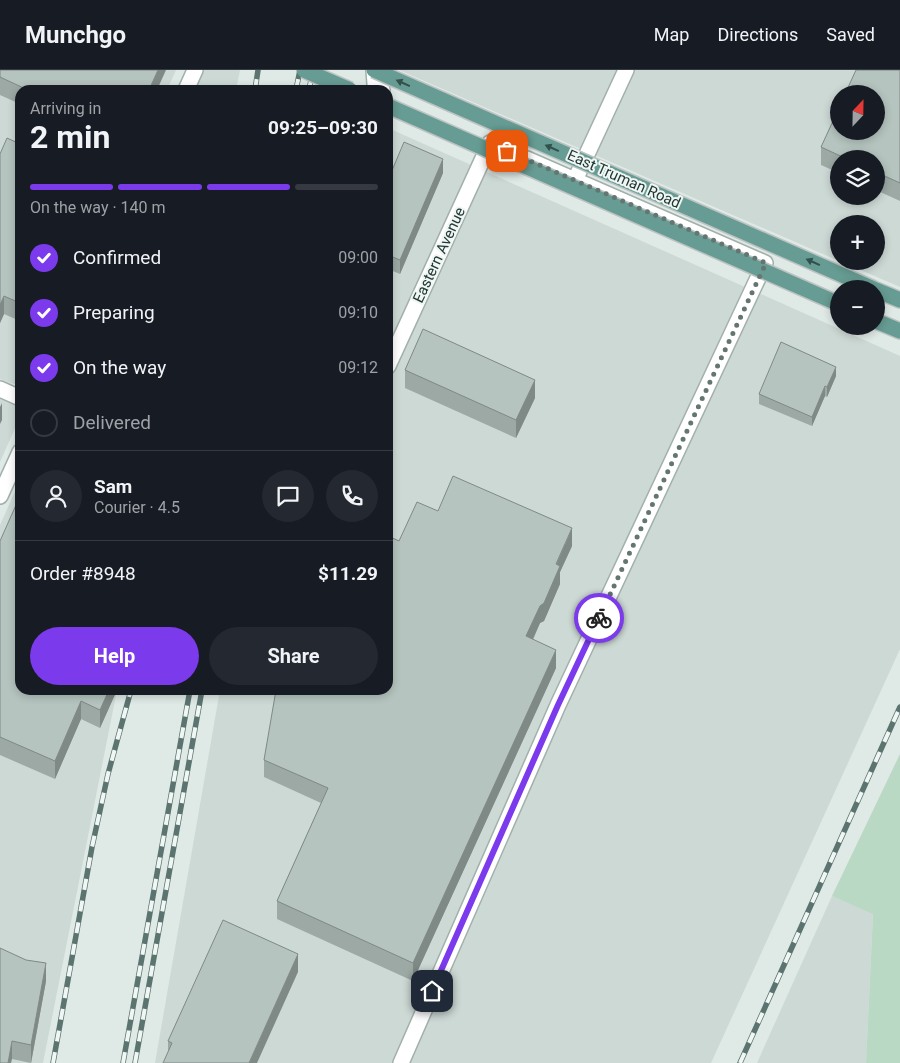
<!DOCTYPE html>
<html lang="en">
<head>
<meta charset="utf-8">
<style>
	body { margin:0; font-family:Roboto,sans-serif; background:#242831; color:#f1f3f6; height:100vh; display:flex; flex-direction:column; font-size:19px; white-space:nowrap }
	* { box-sizing:border-box; margin:0 }
	p { font-size:16px; color:#9ea1a6 }
	.icon { flex:none; width:28px; height:28px; fill:none; stroke:currentColor; stroke-width:2; stroke-linecap:round; stroke-linejoin:round }
	.map { position:relative; flex:1; overflow:hidden }
	.side { position:absolute; left:15px; top:15px; width:378px; height:610px; display:flex; flex-direction:column; background:#171b24; border-radius:15px; box-shadow:0 2px 8px #0003 }
	.side>* { flex:none }
	.needle { width:32px; rotate:22deg }
	.tools { position:absolute; left:830px; top:15px; display:grid; gap:10px }
	.tools a { display:grid; place-items:center; width:55px; height:55px; border-radius:50%; background:#171b24; box-shadow:0 2px 8px #0003; font-size:25px }
	.pin { position:absolute; display:grid; place-items:center; width:42px; height:42px; color:#fff; margin:-21px; border-radius:10px; box-shadow:0 2px 8px #0006 }
	.courier { position:absolute; display:grid; place-items:center; width:50px; height:50px; margin:-25px; border:4px solid #7c3aed; border-radius:50%; background:#fff; color:#222; box-shadow:0 1px 6px #0007 }
	.overview em { font-style:normal; font-weight:700 }
	.overview div { display:flex; flex-direction:column-reverse }
	.overview { display:flex; align-items:center; justify-content:space-between; height:85px; padding:0 15px }
	h1 { font-size:32px; font-weight:700; line-height:38px }
	.bar { display:grid; grid-template-columns:repeat(4,1fr); gap:8px 5px; align-content:center; height:60px; padding:0 15px }
	.bar i { height:6px; border-radius:4px; background:#363941 }
	.bar .current { background:#7c3aed }
	.bar p { grid-column:span 4 }
	.line { display:flex; align-items:center; gap:12px; padding:0 15px; border-top:1px solid #363941 }
	.line div { flex:1 }
	.round { display:grid; place-items:center; flex:none; width:52px; height:52px; border-radius:26px; background:#242831 }
	ol { padding:0 15px; list-style:none }
	li { display:flex; align-items:center; gap:15px; height:55px }
	li p { margin-inline-start:auto }
	li .icon { padding:5px; border-radius:50%; background:#7c3aed; color:#fff; stroke-width:4 }
	li:last-child { color:#9ea1a6 }
	li i { width:28px; height:28px; border:2px solid #363941; border-radius:50% }
	.action { display:flex; gap:10px; margin-top:auto; padding:10px 15px }
	.action a { flex:1; height:58px; border-radius:30px; background:#7c3aed; color:#fff; font-size:20px; font-weight:700; line-height:58px; text-align:center }
	.action a+a { background:#242831; color:#f1f3f6 }
	header { display:flex; align-items:center; gap:30px; box-sizing:border-box; height:70px; padding:0 25px; background:#171b24; border-bottom:1px solid #363941 }
	header strong { font-size:24px }
	nav { display:flex; gap:28px; margin-inline-start:auto; font-size:18px }
	.map>svg:first-child { display:block }
	.built { fill:#cdd9d5; fill-rule:evenodd }
	.green { fill:#b9d9c4 }
	.lines { fill:none; stroke-linecap:round; stroke-linejoin:round }
	.minor-casing { stroke:#a2b0ac; stroke-width:18 }
	.major-casing { stroke:#bcc3c2; stroke-width:18 }
	.minor { stroke:#fff; stroke-width:15 }
	.major { stroke:#669c93; stroke-width:15 }
	.rail-casing { stroke:#5b746f; stroke-width:5.5 }
	.rail { stroke:#eff6f3; stroke-width:4; stroke-dasharray:11; stroke-linecap:butt }
	.major-bridge-casing { stroke:#bcc3c2; stroke-width:18; stroke-linecap:butt }
	.major-bridge { stroke:#669c93; stroke-width:15 }
	.wall { fill:#9ca9a4 }
	.shaded-wall { fill:#7f8986 }
	.building { fill:#b5c4bf; stroke:#7f8986 }
	.oneway { fill:#32514c }
	.done { stroke:#647672; stroke-width:5; stroke-dasharray:0 9 }
	.route { stroke:#7c3aed; stroke-width:6 }
	.labels { text-anchor:middle; stroke-width:4; stroke-linejoin:round; paint-order:stroke }
	.street-label { font-size:15px; fill:#213834; stroke:#eff6f3 }
</style>
</head>
<body>
<header>
<strong>Munchgo</strong>
<nav><a>Map</a><a>Directions</a><a>Saved</a></nav>
</header>
<div class="map">
<svg width="900" height="993" viewBox="0 0 900 993">
	<rect width="100%" height="100%" fill="#dfe9e5"/>
	<!-- built -->
	<path class="built" d="M0,0H176L167,20H20V315L10,313L0,309Z
		M204,0H240L236,20H195Z
		M399,0H900V217L840,191H876V154H839V191ZM839,24H876V61H839ZM839,89H876V126H839Z
		M388,58L900,286V579L711,993H155L220,620H388Z
		M0,328L17,337L20,343V347L0,392Z
		M20,410V620H117L43,993H0V455Z
		M832,826L873,843L866,993H757Z"/>
	<!-- green -->
	<path class="green" d="M900,684V993H866L873,844L832,826Z"/>
	<g class="lines">
		<!-- minor casing -->
		<g class="minor-casing">
			<path id="minor" d="M374,0L375,14L382,20
				M186,20L195,0
				M575,110L626,0
				M388,296L490,73
				M0,319L20,328
				M0,426L20,382
				M401,993L558,635L765,193L527,89"/>
		</g>
		<!-- major casing -->
		<g class="major-casing">
			<path id="major" d="M876,220L900,230
				M876,251L900,261"/>
		</g>
		<!-- minor -->
		<use href="#minor" class="minor"/>
		<!-- major -->
		<use href="#major" class="major"/>
		<!-- rail casing -->
		<g class="rail-casing">
			<path id="rail" d="M255,20L258,0
				M296,20L300,0
				M309,20L313,0
				M53,993L92,777L108,704L131,620
				M123,993L190,620
				M135,993L202,620
				M740,993L900,637"/>
		</g>
		<!-- rail -->
		<use href="#rail" class="rail"/>
		<!-- major-bridge casing -->
		<g class="major-bridge-casing">
			<path id="major-bridge" d="M304,0L350,20
				M374,0L874,219
				M388,36L839,234"/>
		</g>
		<!-- major-bridge -->
		<use href="#major-bridge" class="major-bridge"/>
	</g>
	<!-- wall -->
	<path class="wall" d="M0,0L157,20H20V34L0,25Z
		M900,0V131L876,120V89H839V103L821,95V77Z
		M20,74V251L4,244L0,253V84Z
		M443,103L400,204L388,199V110Z
		M405,300L535,328L516,368L405,318Z
		M836,306L827,327L825,326L812,356L759,334V324Z
		M438,441L572,476L560,502V514L544,551L540,553L533,570L556,598L413,911L277,849V831L321,733L264,707V690L399,471Z
		M0,471L20,620H117L100,658L81,649L55,709L0,685Z
		M0,878L46,911L31,993L12,989Z
		M298,902L168,983V971Z"/>
	<!-- shaded-wall -->
	<path class="shaded-wall" d="M158,0H166L157,20H149Z
		M443,89V103L400,204V190Z
		M4,226V244L0,253V235Z
		M836,297V306L827,327V317Z
		M535,310V328L516,368V350Z
		M825,316V326L812,356V347Z
		M2,333V350L0,354V337Z
		M572,458V476L560,502V514L544,551L540,553L526,584V566Z
		M556,580V598L413,911V893Z
		M109,620H117L100,658V640Z
		M81,631V649L55,709V691Z
		M298,884V902L257,993H249Z
		M46,893V911L31,993V975Z
		M12,971V989L11,993H8Z"/>
	<!-- building -->
	<path class="building" d="M0,0H158L149,20H28L0,7Z
		M856,0H900V113L876,102V89H847L821,77L839,38V61H876V24H845Z
		M7,68L20,74V233L4,226L0,235V84Z
		M404,72L443,89L400,190L388,185V110Z
		M423,259L535,310L516,350L405,300Z
		M781,272L836,297L827,317L825,316L812,347L759,324Z
		M453,406L572,458L556,494L560,496L544,533L540,536L526,566L556,580L413,893L277,831L328,718L264,690L276,620H388V466L399,471L417,432L438,441Z
		M20,426V620H109L100,640L81,631L55,691L0,667V471Z
		M223,850L298,884L249,993H163L172,973L168,971Z
		M0,878L26,890L46,893L31,975L12,971L8,993H0Z"/>
	<!-- one-way arrows -->
	<defs><path id="oneway-solid" d="M-6-.8H1V-3.2L6.5 0L1 3.2V.8H-6Z" transform="scale(1.25)"/></defs>
	<g class="oneway">
		<use href="#oneway-solid" transform="translate(403 13) rotate(-156)"/>
		<use href="#oneway-solid" transform="translate(552 78) rotate(-156)"/>
		<use href="#oneway-solid" transform="translate(813 192) rotate(-156)"/>
	</g>
	<g class="lines">
		<!-- done -->
		<path class="done" d="M507,81L766,193L599,548"/>
		<!-- route -->
		<path class="route" d="M432,921L558,635L599,548"/>
	</g>
	<g class="labels">
		<!-- street labels -->
		<g class="street-label">
			<text transform="translate(624 109) rotate(24)" y="5">East Truman Road</text>
			<text transform="translate(439 185) rotate(-65)" y="5">Eastern Avenue</text>
		</g>
	</g>
</svg>
<div class="tools">
<a><svg class="needle" viewBox="-14 -14 28 28"><path d="M0-13l5 13h-10z" fill="#e53935"/><path d="M0 13l5-13h-10z" fill="#9ea1a6"/></svg></a>
<a><svg class="icon" aria-label="layers" viewBox="0 0 24 24"><path d="M12 4l9 5-9 5-9-5zM3 14l9 5 9-5"/></svg></a>
<a>+</a>
<a>−</a>
</div>
<div class="pin" style="left:507px;top:81px;background:#ea580c"><svg class="icon" aria-label="bag" viewBox="0 0 24 24"><path d="M5 8h14l-1 12H6zM9 8a3 3 0 0 1 6 0"/></svg></div>
<div class="pin" style="left:432px;top:921px;background:#1f2937"><svg class="icon" aria-label="home" viewBox="0 0 24 24"><path d="M3 11l9-7 9 7M6 9v11h12V9"/></svg></div>
<div class="courier" style="left:599px;top:548px"><svg class="icon" aria-label="bike" viewBox="0 0 24 24"><circle cx="6" cy="16" r="4"/><circle cx="18" cy="16" r="4"/><path d="M6 16l4-8h5l3 8M10 8l3 8H6M13 5h3"/></svg></div>
<section class="side">
<div class="overview"><div><h1>2 min</h1><p>Arriving in</p></div><em>09:25–09:30</em></div>
<div class="bar"><i class="current"></i><i class="current"></i><i class="current"></i><i></i><p>On the way · 140 m</p></div>
<ol>
<li><svg class="icon" aria-label="check" viewBox="0 0 24 24"><path d="M5 12l5 5 9-10"/></svg>Confirmed<p>09:00</p></li>
<li><svg class="icon" aria-label="check" viewBox="0 0 24 24"><path d="M5 12l5 5 9-10"/></svg>Preparing<p>09:10</p></li>
<li><svg class="icon" aria-label="check" viewBox="0 0 24 24"><path d="M5 12l5 5 9-10"/></svg>On the way<p>09:12</p></li>
<li><i></i>Delivered</li>
</ol>
<div class="line" style="height:90px"><a class="round"><svg class="icon" aria-label="person" viewBox="0 0 24 24"><circle cx="12" cy="8" r="4"/><path d="M4 21q1-7 8-7t8 7"/></svg></a><div><b>Sam</b><p>Courier · 4.5</p></div><a class="round"><svg class="icon" aria-label="chat" viewBox="0 0 24 24"><path d="M4 5h16v11H9l-5 4z"/></svg></a><a class="round"><svg class="icon" aria-label="phone" viewBox="0 0 24 24"><path d="M5 4h4l2 5-3 2q2 4 5 5l2-3 5 2v4C11 20 4 13 5 4z"/></svg></a></div>
<div class="line" style="height:65px"><div>Order #8948</div><b>$11.29</b></div>
<div class="action"><a>Help</a><a>Share</a></div>
</section>
</div>
</body>
</html>
